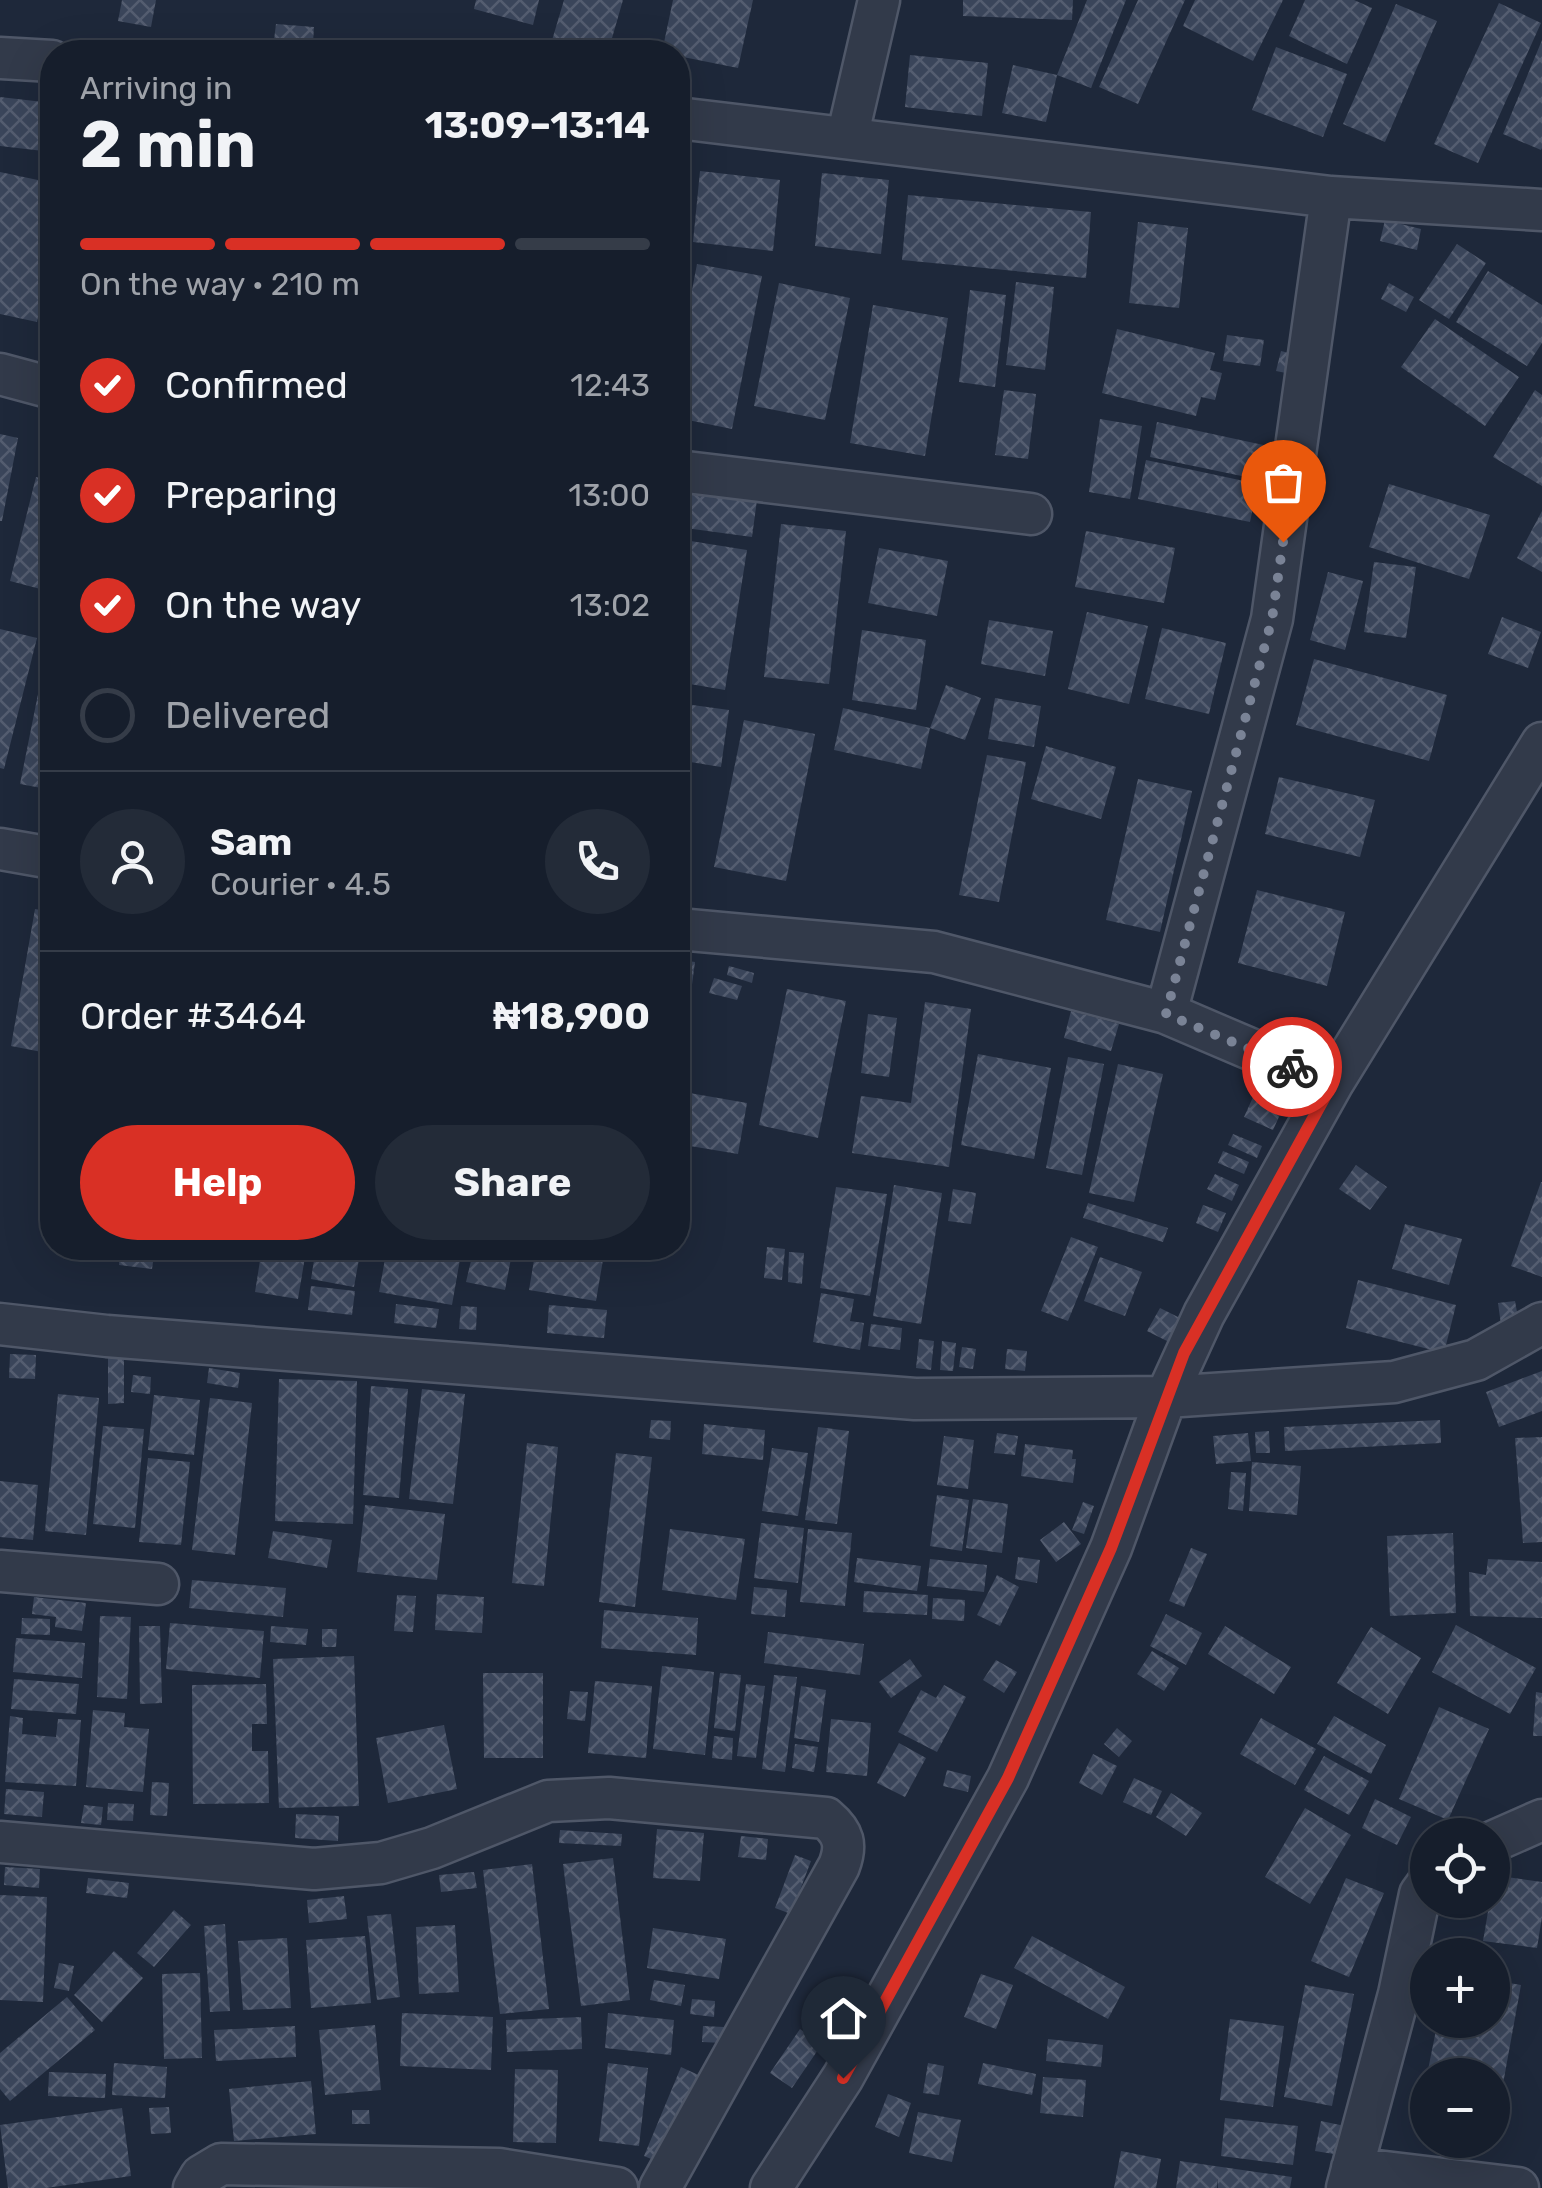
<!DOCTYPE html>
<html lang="en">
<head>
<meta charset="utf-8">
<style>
	body { margin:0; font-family:Rubik,sans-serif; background:#232b38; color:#f1f3f6; height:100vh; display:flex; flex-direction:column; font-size:38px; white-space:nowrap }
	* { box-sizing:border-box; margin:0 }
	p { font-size:32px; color:#9ea2a9 }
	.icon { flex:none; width:55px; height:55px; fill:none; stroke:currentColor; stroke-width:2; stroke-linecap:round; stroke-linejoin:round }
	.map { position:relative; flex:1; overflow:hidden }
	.drawer { position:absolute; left:40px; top:40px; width:650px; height:1220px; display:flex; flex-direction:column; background:#161e2c; border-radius:40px; box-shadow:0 10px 40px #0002,0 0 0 2px #353c48 }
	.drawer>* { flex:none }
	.buttons { position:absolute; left:1410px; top:1818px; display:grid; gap:20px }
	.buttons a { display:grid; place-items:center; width:100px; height:100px; border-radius:50%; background:#161e2c; box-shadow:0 10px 40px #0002,0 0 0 2px #353c48; font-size:50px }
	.pin { position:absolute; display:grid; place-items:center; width:85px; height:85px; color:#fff; margin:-102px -42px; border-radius:50% 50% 50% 0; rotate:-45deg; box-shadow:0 0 10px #0007 }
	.pin .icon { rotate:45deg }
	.courier { position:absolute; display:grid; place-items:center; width:100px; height:100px; margin:-50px; border:8px solid #d93025; border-radius:50%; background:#fff; color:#222; box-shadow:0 2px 12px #0007 }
	.headline em { font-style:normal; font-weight:700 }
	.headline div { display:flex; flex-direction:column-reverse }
	.headline { display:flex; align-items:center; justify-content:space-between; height:170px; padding:0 40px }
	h1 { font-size:65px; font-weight:700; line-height:75px }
	.bar { display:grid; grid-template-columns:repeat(4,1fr); gap:15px 10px; align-content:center; height:120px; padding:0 40px }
	.bar i { height:12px; border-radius:8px; background:#353c48 }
	.bar .on { background:#d93025 }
	.bar p { grid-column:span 4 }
	.line { display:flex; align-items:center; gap:25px; padding:0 40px; border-top:2px solid #353c48 }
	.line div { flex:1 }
	.round { display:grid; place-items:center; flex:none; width:105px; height:105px; border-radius:52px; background:#232b38 }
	ol { padding:0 40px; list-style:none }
	li { display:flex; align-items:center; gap:30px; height:110px }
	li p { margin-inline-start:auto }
	li .icon { padding:10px; border-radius:50%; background:#d93025; color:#fff; stroke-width:4 }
	li:last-child { color:#9ea2a9 }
	li i { width:55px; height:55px; border:5px solid #353c48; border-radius:50% }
	.button { display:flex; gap:20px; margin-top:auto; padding:20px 40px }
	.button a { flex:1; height:115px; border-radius:60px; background:#d93025; color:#fff; font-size:40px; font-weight:700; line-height:115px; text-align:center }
	.button a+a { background:#232b38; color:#f1f3f6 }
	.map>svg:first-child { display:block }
	.building { fill:url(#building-cross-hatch) }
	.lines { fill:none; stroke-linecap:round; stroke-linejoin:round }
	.minor-casing { stroke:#4f5768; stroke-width:45 }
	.minor { stroke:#323a4a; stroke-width:40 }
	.done { stroke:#7a8396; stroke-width:10; stroke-dasharray:0 18 }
	.route { stroke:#d93025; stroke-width:12 }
</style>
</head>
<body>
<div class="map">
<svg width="1542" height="2188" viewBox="0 0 1542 2188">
	<defs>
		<pattern id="building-cross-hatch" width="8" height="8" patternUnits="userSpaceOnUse" patternTransform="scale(2.5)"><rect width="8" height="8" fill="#3a455a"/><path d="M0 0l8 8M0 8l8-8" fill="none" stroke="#545d70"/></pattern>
	</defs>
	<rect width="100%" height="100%" fill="#1e283a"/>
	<!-- building -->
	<path class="building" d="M122,0H156L151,27L118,21Z
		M476,0H539L533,25L474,9Z
		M564,0H623L608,52H570L550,47Z
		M673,0H753L738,68L678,56V52H662Z
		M963,0H1073L1072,20L963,16Z
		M1087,0H1126L1091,88L1057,75Z
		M1138,0H1185L1138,104L1099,87Z
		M1195,0H1283L1253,61L1183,26Z
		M1305,0H1354L1372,8L1347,64L1289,36Z
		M1499,3L1541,23L1478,163L1434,144Z
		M1396,4L1437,21L1385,142L1343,124Z
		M276,24L314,27L313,43L274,40Z
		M1542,40V148L1541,150L1503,134Z
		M1276,47L1347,74L1323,137L1252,110Z
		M910,55L988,63L982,116L905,107Z
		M1013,65L1057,75L1046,122L1002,113Z
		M0,97L52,103V152L0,146Z
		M678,167L688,168L680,230H678Z
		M700,171L780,180L773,251L693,242Z
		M0,172L52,183V246L37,322L0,314Z
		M822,173L889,180L881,254L815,246Z
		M908,195L1091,212L1086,278L902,260Z
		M1385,220L1421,229L1417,250L1380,241Z
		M1138,222L1188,228L1179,308L1129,303Z
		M1457,244L1486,263L1449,319L1419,300Z
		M697,264L762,276L732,429L678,418V363Z
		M1488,271L1542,305V343L1527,366L1456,322Z
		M1016,282L1054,287L1045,370L1006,365Z
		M779,283L850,298L825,420L754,406Z
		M1389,283L1414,297L1406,312L1381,299Z
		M970,290L1006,295L995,387L959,382Z
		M873,305L948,318L925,456L850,443Z
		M1435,319L1519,377L1485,426L1401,367Z
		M1117,329L1215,353L1210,370L1222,373L1215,400L1201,397L1196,416L1102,393Z
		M1227,335L1264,340L1260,366L1223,361Z
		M1281,351L1301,356L1296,375L1276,371Z
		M1004,390L1036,394L1028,459L995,455Z
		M1535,390L1542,395V486L1493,457Z
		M1100,419L1142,426L1130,499L1089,492Z
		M1157,422L1268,446L1261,480L1150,457Z
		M0,434L18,438L2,521H0Z
		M1146,460L1258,484L1250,522L1138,499Z
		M36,477L52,481V572L48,591L10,581Z
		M1389,484L1490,515L1469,579L1369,547Z
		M678,489L757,500L752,537L678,527Z
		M1542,511V572L1517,558Z
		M781,524L846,531L829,684L764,677Z
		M1086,531L1175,548L1164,603L1075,587Z
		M678,539L747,550L725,690L678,682Z
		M879,548L948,561L937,616L868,603Z
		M1374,562L1416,567L1406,638L1364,632Z
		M1328,572L1363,581L1345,650L1310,640Z
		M1087,612L1148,626L1129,704L1068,689Z
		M1502,617L1541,632L1528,668L1488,654Z
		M989,620L1053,631L1045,676L981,664Z
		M1162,628L1226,643L1209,714L1145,699Z
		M0,629L37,638L4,769L0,768Z
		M51,629H52V790L20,784Z
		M862,630L926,640L916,710L852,700Z
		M1314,659L1447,695L1429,761L1296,725Z
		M946,685L981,698L965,740L930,728Z
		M995,698L1041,706L1034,747L988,739Z
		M678,703L729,710L721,767L678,760Z
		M843,708L930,728L921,769L834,750Z
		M744,720L815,734L786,881L714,867Z
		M1046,746L1116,767L1101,819L1031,799Z
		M987,755L1026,762L999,902L959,895Z
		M1279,777L1375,800L1360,857L1265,834Z
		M1138,779L1192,791L1160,932L1106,920Z
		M1257,890L1345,912L1327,986L1238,963Z
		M35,909L52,912V1054L11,1046Z
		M681,960L695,962L691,992L678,990Z
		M729,966L754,973L752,983L727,975Z
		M714,978L742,986L737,1000L709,993Z
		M787,989L846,1001L818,1138L759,1125Z
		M925,1002L971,1009L949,1167L852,1153L861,1096L911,1103Z
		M1071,1011L1119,1024L1111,1051L1064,1038Z
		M868,1014L897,1018L889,1077L861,1073Z
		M978,1054L1051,1068L1034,1159L961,1145Z
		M1068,1057L1104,1064L1082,1175L1046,1168Z
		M1118,1064L1163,1074L1134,1202L1089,1193Z
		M678,1091L747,1103L738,1154L678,1144Z
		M1254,1095L1283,1108L1273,1130L1244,1117Z
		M1233,1134L1262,1146L1257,1158L1228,1145Z
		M1223,1151L1249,1162L1244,1174L1218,1163Z
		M1356,1165L1387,1187L1370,1210L1339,1189Z
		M1215,1174L1239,1185L1232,1201L1207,1189Z
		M1541,1182H1542V1277L1511,1266Z
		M894,1185L942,1193L921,1324L873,1316Z
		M836,1187L887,1194L870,1296L820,1288Z
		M953,1189L976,1193L971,1224L948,1221Z
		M1088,1203L1168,1228L1163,1242L1083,1218Z
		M1203,1205L1226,1213L1218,1232L1196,1223Z
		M1405,1224L1462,1239L1449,1285L1392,1269Z
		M1071,1237L1098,1247L1068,1321L1041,1311Z
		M767,1247L785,1249L782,1280L764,1278Z
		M121,1248H155L152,1269L119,1265Z
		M262,1248L306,1251L298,1299L255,1292Z
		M316,1248H361L354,1287L311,1279Z
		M387,1248H462L452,1305L379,1292Z
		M474,1248H513L505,1290L466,1282Z
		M536,1248H605L596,1301L529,1290Z
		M789,1252L804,1253L802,1284L788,1282Z
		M1100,1257L1142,1272L1125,1316L1084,1301Z
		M1358,1280L1456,1305L1444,1353L1346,1328Z
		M311,1286L355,1291L352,1315L308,1310Z
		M821,1293L854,1299L850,1321L864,1323L860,1350L813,1342Z
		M1515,1301L1519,1323L1501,1325L1498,1303Z
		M396,1304L439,1309L436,1328L394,1323Z
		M549,1305L607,1310L604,1338L547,1333Z
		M461,1306L477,1307L476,1330L459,1329Z
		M1160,1308L1182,1319L1169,1342L1147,1331Z
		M871,1324L902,1328L900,1350L868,1346Z
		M919,1339L934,1341L931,1370L916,1368Z
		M942,1341L956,1343L953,1371L940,1370Z
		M962,1347L976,1349L973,1369L959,1367Z
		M1007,1349L1027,1351L1025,1371L1005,1369Z
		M10,1354L36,1355L35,1379L9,1378Z
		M108,1355H124V1403L108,1404Z
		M209,1368L240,1373L238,1388L207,1383Z
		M1542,1371V1411L1499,1427L1486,1392Z
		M133,1375L151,1377L150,1394L131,1392Z
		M279,1379L357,1381L353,1524L275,1521Z
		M371,1386L408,1389L399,1498L363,1495Z
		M422,1389L465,1394L453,1504L409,1499Z
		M58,1394L99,1398L86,1535L45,1531Z
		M154,1395L200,1400L194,1455L148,1450Z
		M210,1398L252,1403L235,1555L192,1550Z
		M651,1420L671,1421L670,1440L649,1438Z
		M1440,1420L1441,1443L1285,1451L1284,1427Z
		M704,1424L765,1430L763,1460L702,1454Z
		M103,1426L144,1429L135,1528L93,1524Z
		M818,1427L849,1431L837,1524L805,1520Z
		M1269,1431L1270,1453H1256L1255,1432Z
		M997,1433L1018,1436L1015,1455L994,1453Z
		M1248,1433L1251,1461L1216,1464L1213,1436Z
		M944,1436L974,1440L968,1489L937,1485Z
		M1542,1437V1542L1523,1543L1515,1438Z
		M527,1443L558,1447L544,1586L512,1583Z
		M1025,1444L1073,1450L1072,1459H1076L1073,1483L1021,1476Z
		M772,1448L808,1453L798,1516L762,1511Z
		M616,1453L652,1457L635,1607L599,1602Z
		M148,1458L190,1462L181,1545L139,1542Z
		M1252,1462L1301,1466L1297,1515L1249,1511Z
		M1231,1472L1246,1473L1243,1511L1228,1509Z
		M0,1481L38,1485L33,1540L0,1537Z
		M937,1495L969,1500L962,1551L930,1546Z
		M973,1499L1008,1504L1002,1553L966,1548Z
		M1083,1502L1094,1506L1084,1534L1072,1530Z
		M365,1505L445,1514L437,1580L357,1572Z
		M1064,1522L1081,1544L1056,1562L1040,1540Z
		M761,1523L804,1528L798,1583L754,1578Z
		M670,1529L745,1539L736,1600L662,1590Z
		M808,1529L852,1533L845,1606L800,1602Z
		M273,1531L332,1540L327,1568L268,1558Z
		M1453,1533L1456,1613L1390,1616L1387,1536Z
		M1191,1548L1207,1554L1184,1607L1169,1601Z
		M1018,1557L1040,1560L1037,1583L1015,1579Z
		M857,1558L921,1566L917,1591L854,1582Z
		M930,1559L987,1565L984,1592L927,1586Z
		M1488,1559L1542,1562V1618L1470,1616L1469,1572L1486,1575Z
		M997,1575L1019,1587L1000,1626L977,1615Z
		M192,1580L286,1588L283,1617L189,1608Z
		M754,1587L787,1590L785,1617L751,1614Z
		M864,1591L928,1595L927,1615L863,1612Z
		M437,1594L484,1597L482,1633L435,1630Z
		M397,1595L416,1596L413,1632L394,1631Z
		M34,1597L86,1603L82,1631L55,1627L56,1617L32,1614Z
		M933,1598L965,1600L964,1621L932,1619Z
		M604,1610L698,1618L696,1655L601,1648Z
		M1166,1614L1202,1633L1186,1665L1150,1646Z
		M100,1616L131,1617L127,1699L97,1697Z
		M22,1618L50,1619V1635L21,1634Z
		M170,1623L264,1631L260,1678L166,1669Z
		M1456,1625L1536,1668L1510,1714L1432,1672Z
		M139,1626H160L162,1703L140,1704Z
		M271,1626L308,1629L306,1645L270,1642Z
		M1225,1626L1291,1667L1274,1694L1208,1654Z
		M1371,1627L1421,1658L1388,1714L1337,1683Z
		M322,1629H337L336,1647H322Z
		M768,1632L864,1644L860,1675L764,1663Z
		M16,1638L85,1643L82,1678L13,1672Z
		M1152,1651L1179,1668L1164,1691L1137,1674Z
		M354,1656L359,1806L279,1808L273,1659Z
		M910,1659L922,1676L891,1698L879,1682Z
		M996,1660L1017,1672L1004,1693L983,1680Z
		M662,1666L714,1672L705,1755L653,1749Z
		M483,1673H543V1758H484Z
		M720,1673L741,1675L735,1731L714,1728Z
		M774,1675L797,1677L785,1772L762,1769Z
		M14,1679L79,1684L76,1714L11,1709Z
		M595,1681L652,1686L646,1758L588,1753Z
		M266,1684L267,1724H252V1751H268L269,1803L193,1804L192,1685Z
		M746,1684L765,1686L756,1758L737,1756Z
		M944,1685L966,1697L937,1752L898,1732L921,1690L936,1698Z
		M801,1686L826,1690L819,1742L794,1738Z
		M570,1691L588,1692L585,1721L567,1719Z
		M1536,1692L1542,1693V1736H1533Z
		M1439,1707L1489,1729L1448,1820L1399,1799Z
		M93,1710L125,1713L124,1727L149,1729L143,1792L86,1787Z
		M10,1716L23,1718L22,1734L56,1737L58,1719L81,1720L76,1786L5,1782Z
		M1334,1716L1386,1745L1371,1774L1317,1744Z
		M1261,1718L1316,1749L1295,1785L1240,1754Z
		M831,1719L871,1723L867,1776L826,1772Z
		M444,1725L457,1789L388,1803L376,1738Z
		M1117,1728L1132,1741L1119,1757L1104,1744Z
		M714,1736L733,1738L732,1760L712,1758Z
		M899,1743L926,1758L905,1797L877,1783Z
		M795,1744L818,1747L814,1772L792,1768Z
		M1093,1754L1117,1766L1102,1795L1079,1783Z
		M1324,1756L1369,1781L1349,1815L1304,1790Z
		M947,1770L971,1776L968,1792L943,1786Z
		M1134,1778L1162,1791L1151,1815L1123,1802Z
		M152,1782L169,1783L167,1816L150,1815Z
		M6,1789L44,1792L42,1817L4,1814Z
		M1171,1793L1202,1813L1186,1836L1156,1817Z
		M1375,1799L1411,1817L1397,1845L1362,1828Z
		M108,1803L134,1804L133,1821L107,1820Z
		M84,1805L103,1807L101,1825L81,1823Z
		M1305,1808L1351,1835L1310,1904L1265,1877Z
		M296,1814L339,1816L338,1841L295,1838Z
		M657,1829L704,1833L700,1881L653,1878Z
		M560,1830L622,1834L621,1846L559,1843Z
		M741,1836L768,1839L766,1860L738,1857Z
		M795,1855L811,1861L791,1914L775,1908Z
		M613,1858L630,2000L581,2006L563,1864Z
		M532,1864L549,2009L500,2014L483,1870Z
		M5,1867L40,1869L39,1888L4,1885Z
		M474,1872L477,1888L441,1892L439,1875Z
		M1493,1875L1542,1882V1917L1537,1948L1483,1941L1490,1900H1492Z
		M88,1878L129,1883L127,1898L86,1893Z
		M1346,1878L1384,1893L1349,1977L1311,1961Z
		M0,1895L47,1897L43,2002L0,2000Z
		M344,1896L347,1919L309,1923L307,1900Z
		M174,1910L191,1925L154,1967L137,1953Z
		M391,1914L400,1997L377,2000L367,1916Z
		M225,1924L230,2011L210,2012L204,1926Z
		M455,1925L459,1992L419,1994L416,1927Z
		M653,1928L726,1939L719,1979L647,1968Z
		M365,1936L371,2003L311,2008L306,1940Z
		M1032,1936L1125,1987L1108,2019L1014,1968Z
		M287,1938L291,2008L243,2010L238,1941Z
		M114,1951L143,1978L102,2022L74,1995Z
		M59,1963L74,1966L69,1991L54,1988Z
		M200,1973L202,2058L164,2059L162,1974Z
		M981,1974L1013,1985L996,2029L964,2017Z
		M654,1980L685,1985L681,2006L650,2000Z
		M1492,1980L1521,1985L1499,2106L1492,2105V2075H1427L1438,2020H1492Z
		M1305,1985L1354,1994L1332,2106L1284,2097Z
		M67,1997L95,2030L10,2101L0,2089V2053Z
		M692,1999L715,2001L714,2017L690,2014Z
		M402,2013L493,2017L491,2070L400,2066Z
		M608,2013L674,2020L671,2055L605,2048Z
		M581,2017L582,2049L507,2052L506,2020Z
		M1230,2019L1284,2026L1273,2107L1220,2100Z
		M375,2025L381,2090L325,2095L319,2030Z
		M295,2026L296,2057L216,2061L214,2030Z
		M703,2026L724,2027L723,2043L702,2042Z
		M800,2029L822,2044L792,2088L770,2073Z
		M1048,2039L1103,2045L1101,2067L1046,2061Z
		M114,2063L167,2067L165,2098L112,2095Z
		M608,2063L648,2068L639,2146L599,2141Z
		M928,2063L944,2066L939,2095L923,2093Z
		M983,2063L1036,2074L1032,2095L978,2084Z
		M681,2067L705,2078L668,2166L644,2156Z
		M515,2069L558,2070L556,2143L513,2142Z
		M49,2072L106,2074L105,2098L48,2096Z
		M1043,2077L1086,2080L1083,2117L1040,2113Z
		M311,2081L316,2134L234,2141L229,2089Z
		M888,2094L911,2103L899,2137L875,2127Z
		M169,2107L171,2133L151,2134L149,2108Z
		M122,2108L131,2176L46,2188H8L0,2125Z
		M352,2110H369L370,2124H352Z
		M918,2112L961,2120L952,2162L909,2153Z
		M1225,2118L1298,2126L1293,2165L1221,2156Z
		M1321,2121L1345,2126L1340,2155L1315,2151Z
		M1121,2151L1161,2159L1156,2188H1114Z
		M1180,2161L1292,2177L1290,2188H1218V2178L1217,2188H1176Z"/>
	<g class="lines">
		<!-- minor casing -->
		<g class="minor-casing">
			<path id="minor" d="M0,58L52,61
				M678,118L1331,197L1542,210
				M847,138L879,0
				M0,374L52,388
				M678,471L1031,514
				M0,849L52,858
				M678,929L934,952L1166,1013L1332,1084
				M1166,1013L1272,619L1331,197
				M0,1324L107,1336L915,1399L1166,1397L1394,1382L1476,1360L1542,1323
				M0,1571L158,1584
				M0,1842L314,1869L381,1863L432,1848L548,1801L609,1798L826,1818C844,1833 847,1845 839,1866L660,2188
				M1492,1842L1542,1820
				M1352,2168L1518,2188
				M194,2188L201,2176L221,2164L499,2169L617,2188
				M771,2188L843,2077L1008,1778L1111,1548L1166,1397L1204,1314L1332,1084L1542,743
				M1347,2188L1399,1994L1420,1894L1428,1883"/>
		</g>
		<!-- minor -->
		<use href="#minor" class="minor"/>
	</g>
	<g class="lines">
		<!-- done -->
		<path class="done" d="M1283,542L1272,619L1166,1014L1292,1067"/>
		<!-- route -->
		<path class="route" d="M843,2078L1008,1778L1111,1548L1184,1353L1332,1084L1292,1067"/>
	</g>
</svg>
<div class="buttons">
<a><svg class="icon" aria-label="locate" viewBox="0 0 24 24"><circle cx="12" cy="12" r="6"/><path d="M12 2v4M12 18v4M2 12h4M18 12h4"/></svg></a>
<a>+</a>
<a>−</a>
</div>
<div class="pin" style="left:1283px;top:542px;background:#ea580c"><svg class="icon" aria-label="bag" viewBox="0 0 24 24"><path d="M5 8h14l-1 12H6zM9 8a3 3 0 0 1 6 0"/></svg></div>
<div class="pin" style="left:843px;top:2078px;background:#1f2937"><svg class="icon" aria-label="home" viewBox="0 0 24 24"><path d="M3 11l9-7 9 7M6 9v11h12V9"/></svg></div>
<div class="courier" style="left:1292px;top:1067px"><svg class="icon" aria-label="bike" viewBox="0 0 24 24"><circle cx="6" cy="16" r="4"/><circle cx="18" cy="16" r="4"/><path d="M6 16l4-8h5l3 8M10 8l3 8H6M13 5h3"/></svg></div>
<section class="drawer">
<div class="headline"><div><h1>2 min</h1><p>Arriving in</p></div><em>13:09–13:14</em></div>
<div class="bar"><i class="on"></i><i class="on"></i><i class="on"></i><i></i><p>On the way · 210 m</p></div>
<ol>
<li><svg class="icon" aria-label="check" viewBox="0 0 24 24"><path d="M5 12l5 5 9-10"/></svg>Confirmed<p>12:43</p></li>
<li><svg class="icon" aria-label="check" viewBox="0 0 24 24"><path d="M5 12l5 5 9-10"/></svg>Preparing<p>13:00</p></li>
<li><svg class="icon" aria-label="check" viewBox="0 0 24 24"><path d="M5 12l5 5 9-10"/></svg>On the way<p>13:02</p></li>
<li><i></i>Delivered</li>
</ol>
<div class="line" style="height:180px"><a class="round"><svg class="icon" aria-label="person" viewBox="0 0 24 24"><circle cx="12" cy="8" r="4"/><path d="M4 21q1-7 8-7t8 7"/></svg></a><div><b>Sam</b><p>Courier · 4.5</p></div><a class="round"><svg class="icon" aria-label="phone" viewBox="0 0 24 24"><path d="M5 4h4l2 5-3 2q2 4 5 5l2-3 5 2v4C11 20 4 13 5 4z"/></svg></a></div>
<div class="line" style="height:130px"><div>Order #3464</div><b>₦18,900</b></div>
<div class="button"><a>Help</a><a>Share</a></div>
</section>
</div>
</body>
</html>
